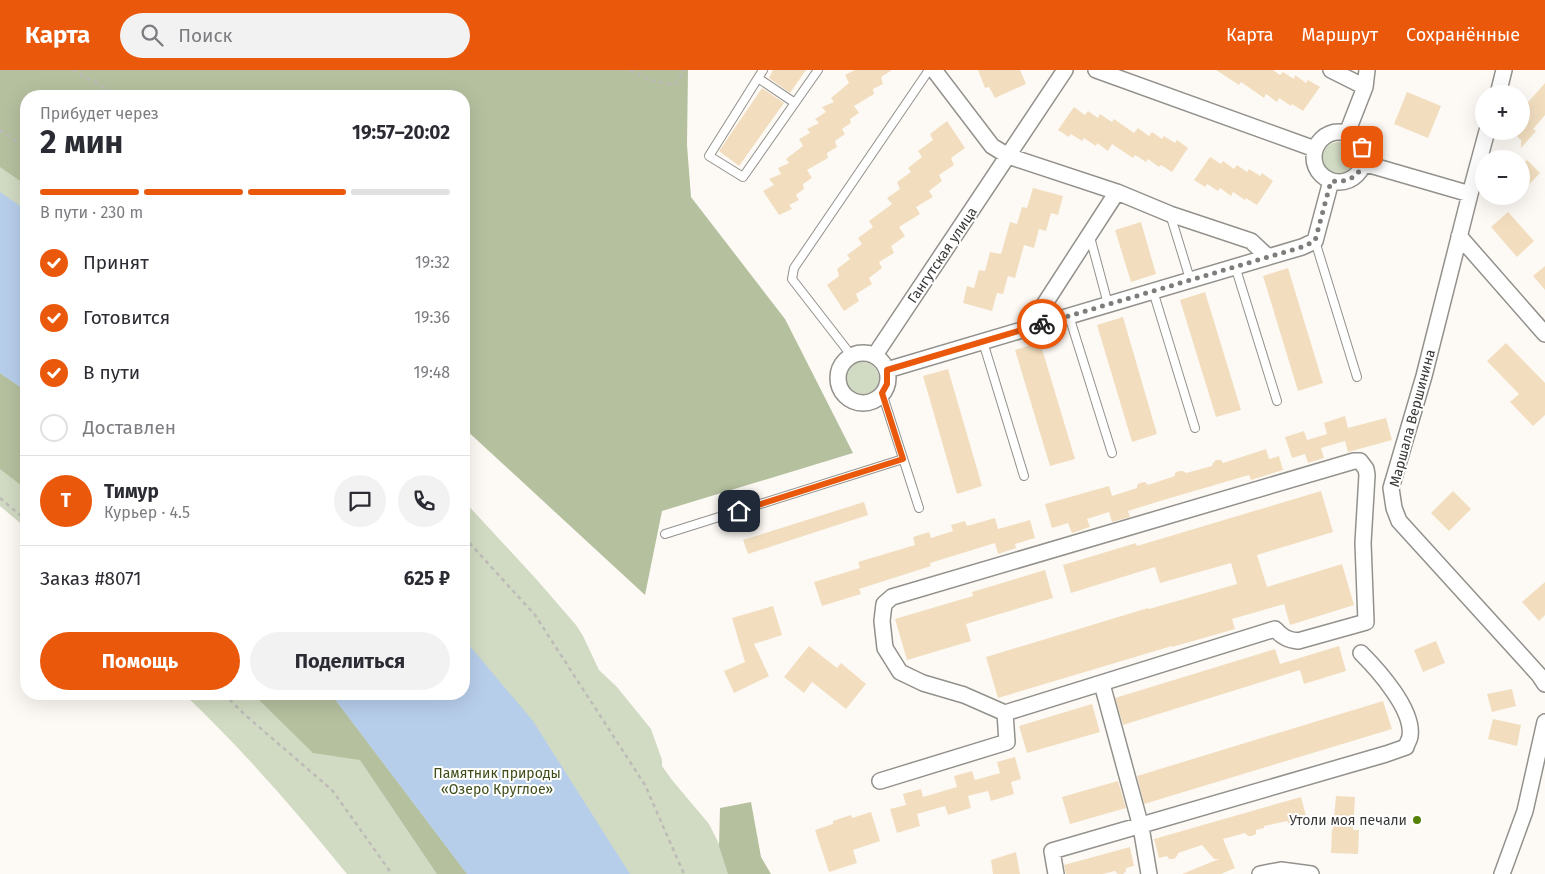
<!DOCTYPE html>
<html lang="ru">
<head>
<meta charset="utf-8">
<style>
	body { margin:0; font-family:"Fira Sans",sans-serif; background:#f2f2f3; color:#2b2b33; height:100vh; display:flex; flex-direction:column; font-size:19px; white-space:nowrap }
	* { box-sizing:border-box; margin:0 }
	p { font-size:16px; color:#7c7c81 }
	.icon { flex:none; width:28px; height:28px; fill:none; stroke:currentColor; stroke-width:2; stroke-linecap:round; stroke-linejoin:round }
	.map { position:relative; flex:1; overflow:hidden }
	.panel { position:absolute; left:20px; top:20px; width:450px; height:610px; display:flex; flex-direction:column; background:#fff; border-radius:20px; box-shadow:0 5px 20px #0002 }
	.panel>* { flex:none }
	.tools { position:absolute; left:1475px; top:15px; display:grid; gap:10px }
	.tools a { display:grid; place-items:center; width:55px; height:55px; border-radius:50%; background:#fff; box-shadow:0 5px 20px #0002; font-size:25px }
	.pin { position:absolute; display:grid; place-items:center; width:42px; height:42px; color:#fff; margin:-21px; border-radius:10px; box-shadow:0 2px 8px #0006 }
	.courier { position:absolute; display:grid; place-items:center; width:50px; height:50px; margin:-25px; border:4px solid #ea580c; border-radius:50%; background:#fff; color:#222; box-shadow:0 1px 6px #0007 }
	.head em { font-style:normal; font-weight:700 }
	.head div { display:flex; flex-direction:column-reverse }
	.head { display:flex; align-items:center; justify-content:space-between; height:85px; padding:0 20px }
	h1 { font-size:32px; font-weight:700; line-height:38px }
	.bar { display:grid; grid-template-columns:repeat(4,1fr); gap:8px 5px; align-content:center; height:60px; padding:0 20px }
	.bar i { height:6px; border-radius:4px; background:#e1e1e2 }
	.bar .active { background:#ea580c }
	.bar p { grid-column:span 4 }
	.line { display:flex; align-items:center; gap:12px; padding:0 20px; border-top:1px solid #e1e1e2 }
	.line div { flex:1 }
	.round { display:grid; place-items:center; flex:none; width:52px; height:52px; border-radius:26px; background:#f2f2f3 }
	ol { padding:0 20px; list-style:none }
	li { display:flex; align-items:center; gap:15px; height:55px }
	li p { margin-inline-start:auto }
	li .icon { padding:5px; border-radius:50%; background:#ea580c; color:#fff; stroke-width:4 }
	li:last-child { color:#7c7c81 }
	li i { width:28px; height:28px; border:2px solid #e1e1e2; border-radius:50% }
	.cta { display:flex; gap:10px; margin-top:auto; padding:10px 20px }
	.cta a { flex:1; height:58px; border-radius:30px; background:#ea580c; color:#fff; font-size:20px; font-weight:700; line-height:58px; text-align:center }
	.cta a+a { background:#f2f2f3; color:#2b2b33 }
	header { display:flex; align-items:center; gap:30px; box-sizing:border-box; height:70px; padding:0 25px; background:#ea580c; color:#fff }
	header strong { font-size:24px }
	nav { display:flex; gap:28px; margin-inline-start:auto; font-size:18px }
	.search { width:350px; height:45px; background:#f2f2f3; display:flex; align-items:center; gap:12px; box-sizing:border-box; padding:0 18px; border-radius:28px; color:#7c7c81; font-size:19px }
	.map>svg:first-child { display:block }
	.green { fill:#d1dac2 }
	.forest { fill:#b5c09f }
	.water { fill:#b7ceeb }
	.building { fill:#f2debf }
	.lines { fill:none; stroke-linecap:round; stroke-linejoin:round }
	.lane-casing { stroke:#93918c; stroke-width:10 }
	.street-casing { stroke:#93918c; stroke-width:18 }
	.path { stroke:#bdbbb7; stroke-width:2.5; stroke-dasharray:4 4; stroke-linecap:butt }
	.lane { stroke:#fff; stroke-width:8 }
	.street { stroke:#fff; stroke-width:15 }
	.done { stroke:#7e7d7a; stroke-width:5; stroke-dasharray:0 9 }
	.route { stroke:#ea580c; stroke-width:6 }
	.poi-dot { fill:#568108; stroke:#fff; stroke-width:2 }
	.labels { text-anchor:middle; stroke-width:4; stroke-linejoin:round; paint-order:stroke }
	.street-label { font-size:14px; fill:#3a3937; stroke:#fff }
	.park-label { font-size:14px; fill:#3e4d19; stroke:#fff }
	.poi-label { font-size:14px; fill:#3a3937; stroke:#fff; text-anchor:end }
</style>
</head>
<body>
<header>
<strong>Карта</strong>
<div class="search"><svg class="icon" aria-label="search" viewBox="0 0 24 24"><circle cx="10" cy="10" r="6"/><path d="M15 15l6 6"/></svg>Поиск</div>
<nav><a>Карта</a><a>Маршрут</a><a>Сохранённые</a></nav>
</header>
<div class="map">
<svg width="1545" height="804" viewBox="0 0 1545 804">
	<rect width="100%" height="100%" fill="#fdfaf5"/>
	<!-- green -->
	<path class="green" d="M0,71L26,91V458L0,436Z
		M1322 89a17 17 0 1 1 34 0a17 17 0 1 1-34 0Z
		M845 309a17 17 0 1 1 34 0a17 17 0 1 1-34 0Z
		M464,431L537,510L576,555L583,566L599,600L617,617L651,659L662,690V696L672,710L709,754L734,804H347C296,741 243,680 184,624H464Z"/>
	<!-- forest -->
	<path class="forest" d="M0,0H688L687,75L691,127L785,249L853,383L662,441L645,525L464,358V26H26V115L0,97Z
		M0,303L26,321V419L0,399Z
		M253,624H331L467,804H437L360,690L313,683Z
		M751,732L761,787L771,804H728L719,776L720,738Z"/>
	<!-- water -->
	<path class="water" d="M0,122L26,140V321L0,303Z
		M464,569L533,651L630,804H467L331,624H464Z"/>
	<!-- building -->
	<path class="building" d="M773,0H806L790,23L769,8Z
		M855,0H892L881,7L883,14L873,19L874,24L854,36L859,43L850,49L851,53L842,59L845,64L835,71L837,77L827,83L828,88L807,100L812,108L803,114L804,119L796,125L799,130L789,135L792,139L779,145L763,121L774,115L769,109L781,104L778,98L789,93L786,89L803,76L799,69L810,63L807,59L819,53L815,49L826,42L822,37L834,32L831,28L849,13L845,5Z
		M978,0H1020L1026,14L995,28L989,17L985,18Z
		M1216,0H1273L1280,5L1283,2L1294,9L1295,5L1306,13L1308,10L1320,17L1303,41L1292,34L1291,36L1279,28L1277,32L1266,24L1264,28L1241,12L1239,15Z
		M1545,13V45L1533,59L1536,61L1521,78V70L1512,61H1521V40Z
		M762,18L784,33L739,96L719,81Z
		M1407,22L1441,36L1428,68L1394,54Z
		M1074,37L1085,45L1088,41L1098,48L1100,44L1112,52L1114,49L1134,63L1138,58L1149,66L1152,62L1162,69L1164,66L1175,73L1177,70L1188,78L1172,102L1161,95L1159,97L1148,89L1146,92L1135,85L1133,88L1112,74L1108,81L1097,73L1096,76L1084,68L1082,71L1071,64L1069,67L1058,60Z
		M947,51L965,78L951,88L954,95L939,105L942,111L929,121L933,127L916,137L920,144L899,157L905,166L891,176L894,183L879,192L882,198L869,208L872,214L856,224L859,231L844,241L827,215L839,206L837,199L850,189L847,185L862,174L858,168L873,157L869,151L892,134L887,128L900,119L897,112L911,102L908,98L922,87L918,81L933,70L930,64Z
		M1210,87L1221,94L1223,91L1234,99L1237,95L1247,102L1249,99L1260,106L1262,103L1273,111L1257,135L1246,128L1245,130L1233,122L1231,126L1220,118L1218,121L1207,114L1205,117L1194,110Z
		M1527,90L1540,103L1521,123V96Z
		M1033,118L1063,126L1058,145L1051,143L1046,161L1039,159L1034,178L1024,175L1015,208L1008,206L1003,224L997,223L992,241L963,233L967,216L974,218L979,200L985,201L990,182L1001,184L1010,152L1017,154L1022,137L1027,138Z
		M1508,142L1534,171L1517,187L1491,157Z
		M1141,152L1156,204L1131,212L1115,160Z
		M1545,196V220L1533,206Z
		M1288,198L1323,313L1298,321L1263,206Z
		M1205,222L1241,340L1216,347L1180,230Z
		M1123,247L1157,364L1132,372L1097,255Z
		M1040,272L1075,389L1050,396L1015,280Z
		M1506,273L1545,313V345L1533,356L1510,332L1519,324L1487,291Z
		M948,299L982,416L957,424L923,306Z
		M1345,346L1348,358L1386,348L1392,370L1348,382L1345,371L1321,378L1324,388L1308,393L1305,384L1292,388L1285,367L1304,361L1307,370L1327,364L1324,353Z
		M1266,379L1269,389L1279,386L1283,400L1251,410L1249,405L1160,431L1128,441L1130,447L1112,452L1109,442L1087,449L1090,457L1072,463L1068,453L1052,458L1045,434L1109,416L1112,426L1137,418V415L1140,413L1145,412L1148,415L1175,406V403L1179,401H1183L1186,403L1212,396L1213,393L1216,390H1221L1223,393Z
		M1321,421L1333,462L1257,485L1267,517L1342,494L1354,535L1290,555L1284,534L1232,549L1235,559L1172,577V576L998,628L986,587L1148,538L1149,539L1237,514L1231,493L1160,513L1155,497L1071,523L1063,495L1136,473L1137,476Z
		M1453,421L1471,439L1449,461L1431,443Z
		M864,432L868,445L748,484L743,470Z
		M995,448L998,459L1030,450L1035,468L1015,474L1016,478L998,484L995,473L930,493L931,496L859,519L861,524L822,536L814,512L860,498L858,492L915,475L913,467L929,462L931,468L953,461L951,455L965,451L967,456Z
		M1045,500L1053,528L966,554L971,571L907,590L895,549L973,526L972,522Z
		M1545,512V545L1539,551L1522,532Z
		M773,536L782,565L754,574L769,606L734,623L724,601L745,592L732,548Z
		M1436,571L1445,593L1423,602L1414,580Z
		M809,576L837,598L841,593L866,614L846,639L812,612L804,623L784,607Z
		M1339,576L1346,601L1304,614L1300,600L1123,655L1115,628L1275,579L1280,594Z
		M1512,619L1516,636L1492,642L1487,624Z
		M1383,631L1392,659L1144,734L1137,706Z
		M1092,634L1100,662L1027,683L1019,656Z
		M1493,649L1521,655L1517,676L1488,669Z
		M1015,687L1021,709L1011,712L1014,724L991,731L988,721L968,726L971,738L948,745L945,736L917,744L920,756L897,763L890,739L906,735L903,724L921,719L923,727L957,717L954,706L972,701L975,710L1000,703L997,692Z
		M1118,711L1126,738L1070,754L1062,727Z
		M1336,726L1355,727L1353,760H1359L1358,784L1331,783L1332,759H1333Z
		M1301,727L1306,746L1298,748V751L1294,754H1289L1287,751L1264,756V758L1256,760V764L1252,766H1248L1245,763L1223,769L1235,798L1221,804H1182L1219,789H1214L1202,775L1178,783L1177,786L1174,789H1169L1167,786L1159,788L1154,769Z
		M871,742L880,771L853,780L857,793L829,802L815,760L833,754V751L851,745L852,748Z
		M1130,777L1134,796L1126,798V801L1123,804H1118L1115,801L1103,804H1066L1064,795Z
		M1016,782L1020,804H993L991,790Z"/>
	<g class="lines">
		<!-- lane casing -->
		<g class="lane-casing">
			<path id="lane" d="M763,0L709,86L743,107L818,0
				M758,8L795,33
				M1170,144L1190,209
				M1090,167L1108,234
				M1315,171L1357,307
				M1235,196L1277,331
				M1153,221L1195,358
				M1069,246L1112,383
				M983,272L1024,406
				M851,285L792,209L794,198L929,0
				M882,323L919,438
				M665,464L903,389"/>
		</g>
		<!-- street casing -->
		<g class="street-casing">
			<path id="street" d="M934,0L992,76L1008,86L1117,122L1170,144L1251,171L1267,186
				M1096,0L1315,79
				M1331,0L1365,17
				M1498,24L1504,0
				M1487,61L1470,124L1424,306L1391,418L1394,438L1399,451L1539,605L1545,614
				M1314 87a25 25 0 1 1 50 0a25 25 0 1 1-50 0Z
				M1347,63L1365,17L1367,0
				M1363,93L1470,124
				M1459,166L1545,264
				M1029,258L1117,122
				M838 308a25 25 0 1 1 50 0a25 25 0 1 1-50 0Z
				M875,285L1065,0
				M887,300L1302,177L1315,171L1331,111
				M1354,391H1360L1366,399L1367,405L1363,473L1366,552L1298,571C1288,570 1282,567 1275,559L1005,643L964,625L923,613L900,602L885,578L882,551L884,534L892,527Z
				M1102,614L1141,757L1149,804
				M880,711L1007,672L1005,643
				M1056,804L1052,781L1386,684L1406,677C1407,673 1410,669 1410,666C1414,640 1378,600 1361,583
				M1260,804L1281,800L1311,804
				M1502,804L1525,741L1545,652"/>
		</g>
		<!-- path -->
		<path class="path" d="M73,0L120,26
			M630,0L650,10L675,15L685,0
			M0,60L26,79
			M0,428L26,450
			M464,467L535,545L645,715L684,804
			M224,624L244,644L332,720L392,804"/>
		<!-- lane -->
		<use href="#lane" class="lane"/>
		<!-- street -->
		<use href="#street" class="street"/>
	</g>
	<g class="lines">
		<!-- done -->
		<path class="done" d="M1042,254L1302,177L1315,171L1331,111C1355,114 1367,99 1362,77"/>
		<!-- route -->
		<path class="route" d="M739,441L903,389L882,323L887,314V300L1042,254"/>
	</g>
	<!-- markers -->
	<circle class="poi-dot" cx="1417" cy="750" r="5"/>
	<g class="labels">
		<!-- street labels -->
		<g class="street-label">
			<text transform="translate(942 185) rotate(-56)" y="5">Гангутская улица</text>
			<text transform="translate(1412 348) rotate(-75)" y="5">Маршала Вершинина</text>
		</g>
		<!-- park labels -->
		<g class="park-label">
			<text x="497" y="708">Памятник природы<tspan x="497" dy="16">«Озеро Круглое»</tspan></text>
		</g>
		<!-- poi labels -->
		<g class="poi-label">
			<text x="1407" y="755">Утоли моя печали</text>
		</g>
	</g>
</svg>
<div class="tools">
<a>+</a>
<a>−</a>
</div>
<div class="pin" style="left:1362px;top:77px;background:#ea580c"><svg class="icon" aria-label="bag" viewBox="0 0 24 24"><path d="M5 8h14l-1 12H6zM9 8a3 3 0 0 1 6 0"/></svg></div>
<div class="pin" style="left:739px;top:441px;background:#1f2937"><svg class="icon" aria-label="home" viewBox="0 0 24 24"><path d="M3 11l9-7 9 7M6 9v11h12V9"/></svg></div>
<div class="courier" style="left:1042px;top:254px"><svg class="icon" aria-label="bike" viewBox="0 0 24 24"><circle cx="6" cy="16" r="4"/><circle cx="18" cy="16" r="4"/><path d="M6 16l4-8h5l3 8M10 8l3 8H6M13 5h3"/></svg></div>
<section class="panel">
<div class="head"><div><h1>2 мин</h1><p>Прибудет через</p></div><em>19:57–20:02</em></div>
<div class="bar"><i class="active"></i><i class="active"></i><i class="active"></i><i></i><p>В пути · 230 m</p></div>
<ol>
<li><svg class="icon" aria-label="check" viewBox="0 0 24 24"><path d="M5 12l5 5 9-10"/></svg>Принят<p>19:32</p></li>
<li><svg class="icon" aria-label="check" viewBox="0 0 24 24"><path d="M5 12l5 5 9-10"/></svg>Готовится<p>19:36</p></li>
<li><svg class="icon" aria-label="check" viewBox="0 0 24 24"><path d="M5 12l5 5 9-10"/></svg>В пути<p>19:48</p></li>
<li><i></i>Доставлен</li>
</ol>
<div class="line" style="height:90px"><b class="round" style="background:#ea580c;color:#fff">Т</b><div><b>Тимур</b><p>Курьер · 4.5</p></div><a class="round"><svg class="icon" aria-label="chat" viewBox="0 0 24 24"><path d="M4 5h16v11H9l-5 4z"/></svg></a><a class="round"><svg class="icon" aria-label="phone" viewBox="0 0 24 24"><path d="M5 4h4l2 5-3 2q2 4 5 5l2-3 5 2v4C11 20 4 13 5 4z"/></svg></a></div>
<div class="line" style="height:65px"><div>Заказ #8071</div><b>625 ₽</b></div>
<div class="cta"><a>Помощь</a><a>Поделиться</a></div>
</section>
</div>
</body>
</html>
